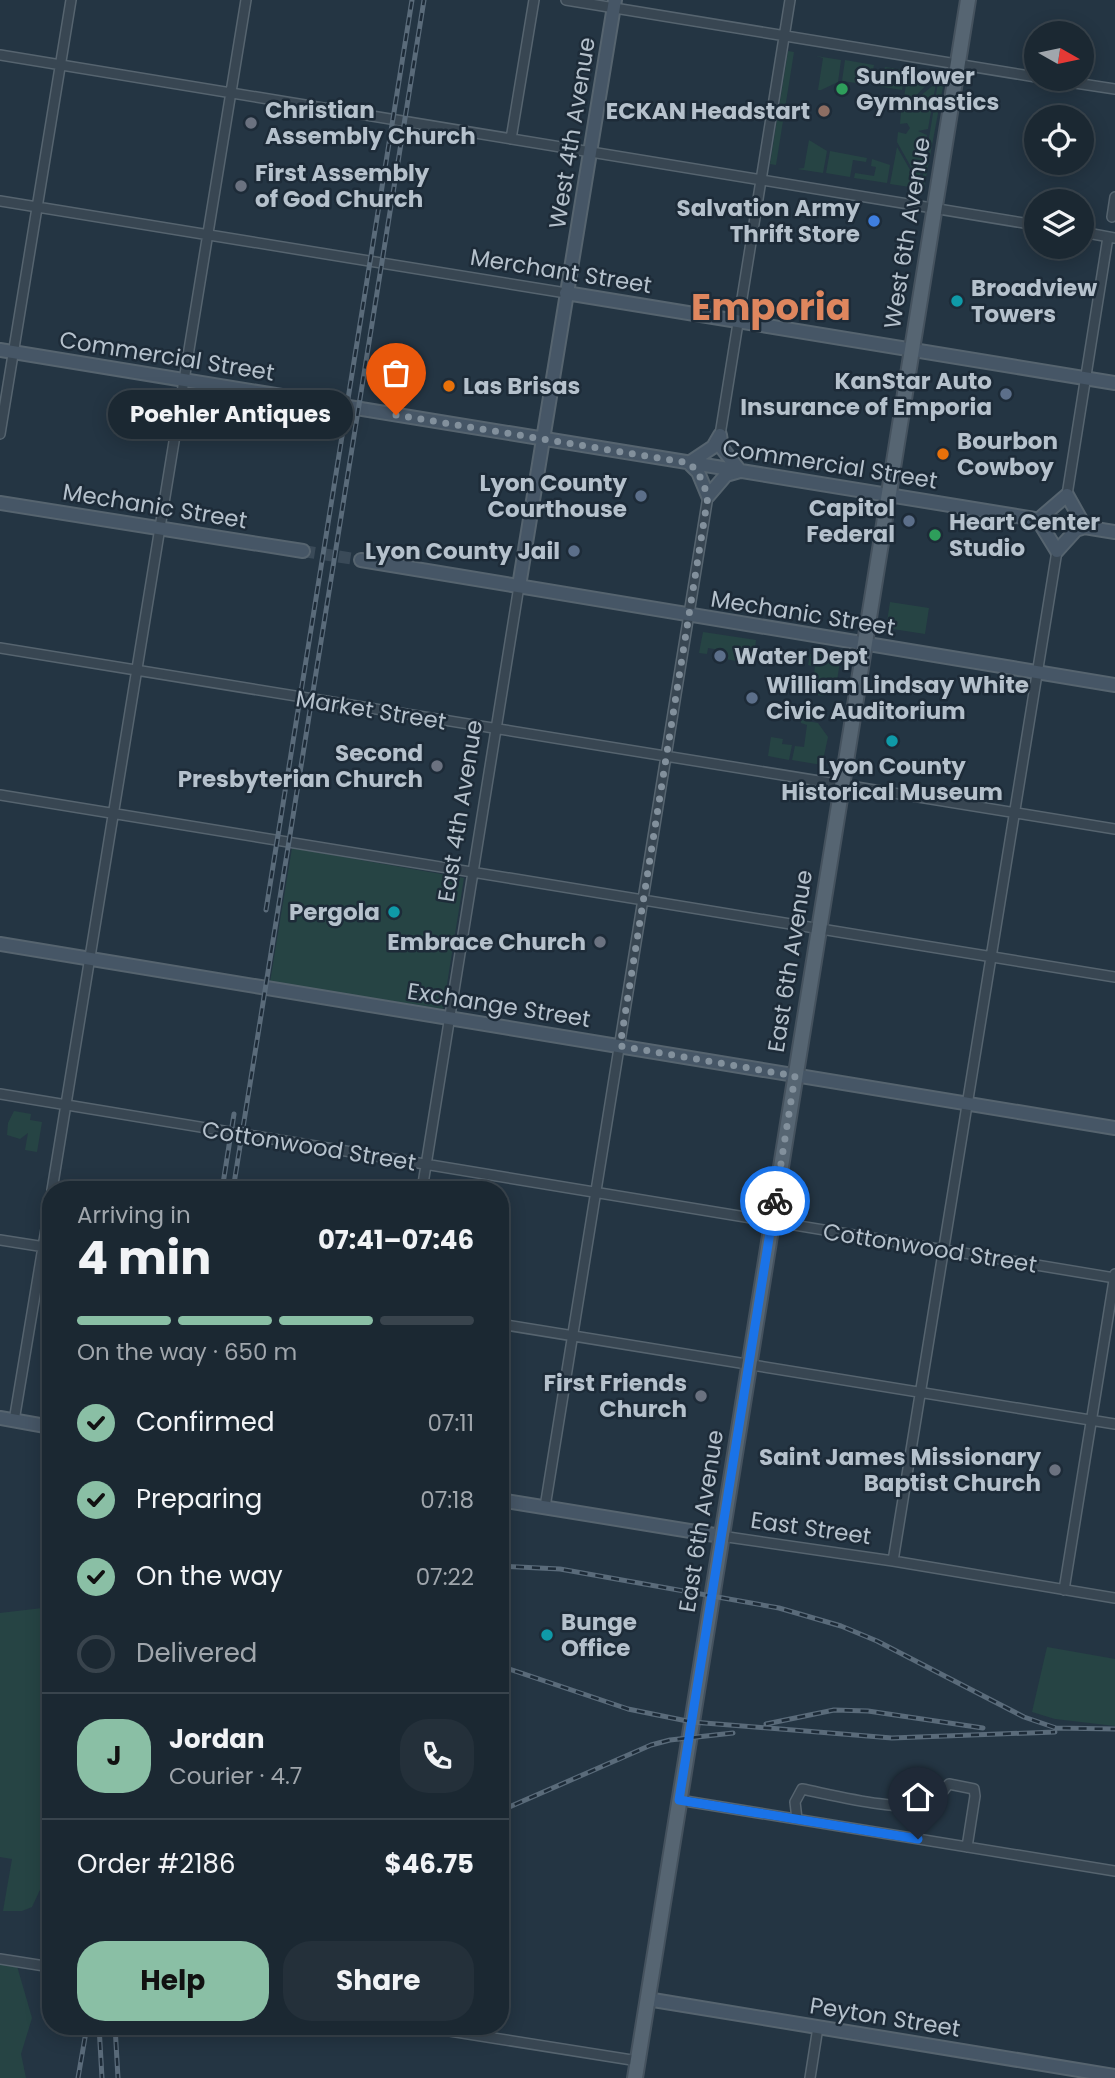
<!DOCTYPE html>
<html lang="en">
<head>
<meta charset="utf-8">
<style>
	body { margin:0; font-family:Poppins,sans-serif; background:#24303a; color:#f1f3f6; height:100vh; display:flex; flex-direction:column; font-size:26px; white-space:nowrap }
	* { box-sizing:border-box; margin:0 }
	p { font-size:23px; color:#a0a6ac }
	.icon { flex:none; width:38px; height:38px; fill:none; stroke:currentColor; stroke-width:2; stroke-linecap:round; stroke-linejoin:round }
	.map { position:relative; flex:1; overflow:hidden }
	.drawer { position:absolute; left:42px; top:1181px; width:467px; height:854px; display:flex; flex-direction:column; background:#1b2832; border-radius:28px; box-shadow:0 4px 18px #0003,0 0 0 2px #39444d }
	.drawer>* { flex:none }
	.needle { width:46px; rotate:99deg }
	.buttons { position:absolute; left:1024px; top:21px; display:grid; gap:14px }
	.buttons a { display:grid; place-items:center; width:70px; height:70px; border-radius:50%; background:#1b2832; box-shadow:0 4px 18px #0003,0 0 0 2px #39444d; font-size:35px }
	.pin { position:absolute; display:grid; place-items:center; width:60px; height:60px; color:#fff; margin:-72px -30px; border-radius:50% 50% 50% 0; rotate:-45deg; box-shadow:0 0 7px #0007 }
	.pin .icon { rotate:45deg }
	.courier { position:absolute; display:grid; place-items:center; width:70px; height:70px; margin:-35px; border:5px solid #1a73e8; border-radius:50%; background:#fff; color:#222; box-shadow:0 2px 9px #0007 }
	.bubble { position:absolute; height:49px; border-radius:24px; background:#1b2832; box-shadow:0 4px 18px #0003,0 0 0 2px #39444d; font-size:23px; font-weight:700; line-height:49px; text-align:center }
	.overview em { font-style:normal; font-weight:700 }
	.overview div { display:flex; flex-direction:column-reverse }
	.overview { display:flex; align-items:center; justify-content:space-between; height:119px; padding:0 35px }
	h1 { font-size:46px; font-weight:700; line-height:52px }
	.bar { display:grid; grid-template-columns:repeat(4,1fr); gap:10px 7px; align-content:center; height:84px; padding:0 35px }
	.bar i { height:9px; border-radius:5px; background:#39444d }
	.bar .on { background:#8abfa5 }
	.bar p { grid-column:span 4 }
	.line { display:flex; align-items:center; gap:18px; padding:0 35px; border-top:2px solid #39444d }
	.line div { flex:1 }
	.round { display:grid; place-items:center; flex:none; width:74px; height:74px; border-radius:28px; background:#24303a }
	ol { padding:0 35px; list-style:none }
	li { display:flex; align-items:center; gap:21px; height:77px }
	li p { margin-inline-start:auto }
	li .icon { padding:7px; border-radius:50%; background:#8abfa5; color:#111; stroke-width:4 }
	li:last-child { color:#a0a6ac }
	li i { width:38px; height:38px; border:4px solid #39444d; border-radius:50% }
	.primary-button { display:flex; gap:14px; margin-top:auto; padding:14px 35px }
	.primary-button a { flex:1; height:80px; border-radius:28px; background:#8abfa5; color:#111; font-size:28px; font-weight:700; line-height:80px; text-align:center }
	.primary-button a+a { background:#24303a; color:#f1f3f6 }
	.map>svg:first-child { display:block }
	.green { fill:#264444 }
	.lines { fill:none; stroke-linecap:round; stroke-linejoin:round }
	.secondary-tunnel { stroke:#3a4a58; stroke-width:12; stroke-dasharray:12 6; stroke-linecap:butt }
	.street-casing { stroke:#56646f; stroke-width:12 }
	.secondary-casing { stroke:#56646f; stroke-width:16 }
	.primary-casing { stroke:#45525e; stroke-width:18 }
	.street { stroke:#384652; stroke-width:9 }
	.secondary { stroke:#465666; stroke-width:12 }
	.primary { stroke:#566572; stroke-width:14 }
	.rail-casing { stroke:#5a6b7a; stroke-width:5 }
	.rail { stroke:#1d2b38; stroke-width:2.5; stroke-dasharray:8; stroke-linecap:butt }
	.done { stroke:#82909c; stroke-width:7; stroke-dasharray:0 12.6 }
	.route { stroke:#1a73e8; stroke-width:9 }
	.leisure-dot { fill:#2e9e5b; stroke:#1d2b38; stroke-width:2.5 }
	.education-dot { fill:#8d6e63; stroke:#1d2b38; stroke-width:2.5 }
	.worship-dot { fill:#6b7280; stroke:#1d2b38; stroke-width:2.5 }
	.shop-dot { fill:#3f7fe0; stroke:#1d2b38; stroke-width:2.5 }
	.culture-dot { fill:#0f9aa8; stroke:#1d2b38; stroke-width:2.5 }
	.food-dot { fill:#e8710a; stroke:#1d2b38; stroke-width:2.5 }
	.service-dot { fill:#5c6f8a; stroke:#1d2b38; stroke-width:2.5 }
	.labels { text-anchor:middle; stroke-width:5; stroke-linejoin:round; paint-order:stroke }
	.poi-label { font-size:23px; font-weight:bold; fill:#b5c1cc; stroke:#1d2b38; text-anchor:end }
	.street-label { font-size:23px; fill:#b5c1cc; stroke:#1d2b38 }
	.town-label { font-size:37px; font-weight:bold; fill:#de865e; stroke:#1d2b38 }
</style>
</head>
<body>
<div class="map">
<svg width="1115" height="2078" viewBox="0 0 1115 2078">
	<rect width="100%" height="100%" fill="#243543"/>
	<!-- green -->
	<path class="green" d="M788,51L794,52L776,165L770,164Z
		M816,56L841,60L838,82L821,90H818L823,58Z
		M845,60L874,65L870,85L842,81Z
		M885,67L905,70L902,90L877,86Z
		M908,70L935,76L904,108L903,105Z
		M939,76H945L924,188H921Z
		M936,83L928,129L918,131L927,135L919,181L897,142L898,132L906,134L910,128L907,123L900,124L901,112Z
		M809,140L827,151L823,173L797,169L804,168Z
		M897,147L917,182L916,188L890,184Z
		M830,151L867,158L866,162L853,160L850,177L826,173Z
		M872,159L890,165L887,183L854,178L855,173L874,176L876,167L871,166Z
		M890,602L929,608L925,634L886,628Z
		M703,632L756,640L753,664L725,659L726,651L708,648L707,654L699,653Z
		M814,650L841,655L836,687L823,696L811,694L815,667L808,665L810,654H813Z
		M801,720L818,723L828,737L822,765L792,760L795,746L804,747L807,725L801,723Z
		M771,737L783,739L782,744L792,745L789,760L768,756Z
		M292,848L464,878L443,1009L270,982Z
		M14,1111L31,1114L30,1120L42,1122L37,1152L25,1150L28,1133L20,1139L7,1135L8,1123Z
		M51,1607V1851L45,1879L32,1907L22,1911H3L12,1859L0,1857V1613Z
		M1047,1647L1115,1659V1726L1055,1719L1032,1712Z
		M0,1962L17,1966L32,2018L21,2054L26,2078H0Z"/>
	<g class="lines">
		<!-- secondary-tunnel -->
		<path class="secondary-tunnel" d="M303,551L361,560"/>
		<!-- street casing -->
		<g class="street-casing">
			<path id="street" d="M566,0L1036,77
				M0,55L1036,225
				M1049,79L1115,89
				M511,139L534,0
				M0,201L566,293
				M1112,217L1115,197
				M1082,232L1115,238
				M0,434L71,0
				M720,435L790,0
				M1067,495L1108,237
				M0,648L1115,829
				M0,795L1115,977
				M0,1094L1115,1278
				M52,1190L246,0
				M422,1190L519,586
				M0,1240L51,1248
				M500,1324L1115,1424
				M14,1421L51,1199
				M545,1507L708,496
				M721,1536L893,1561L1115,1598
				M893,1561L1057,551
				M1064,1590L1115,1274
				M679,1800L1115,1871
				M797,1819L795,1802L802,1789C833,1795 902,1813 930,1803C937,1801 943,1790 949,1784L974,1789L975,1796L967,1847
				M0,1959L51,1967
				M418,2026L638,2061
				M810,2078L818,2027"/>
		</g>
		<!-- secondary casing -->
		<g class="secondary-casing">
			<path id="secondary" d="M566,293L1115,383
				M0,350L1115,532
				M720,435L722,448L740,471
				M708,496L698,472L689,463L713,447L720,435
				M708,496L726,475L740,471
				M0,503L303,551
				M1057,551L1076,530L1085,527L1067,495
				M1057,551L1038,520L1067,495
				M361,560L1115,685
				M519,586L615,0
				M0,944L1115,1128
				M0,1418L51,1427
				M500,1500L721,1536
				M647,1999L1115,2076"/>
		</g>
		<!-- primary casing -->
		<g class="primary-casing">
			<path id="primary" d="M635,2078L968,0"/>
		</g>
		<!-- street -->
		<use href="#street" class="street"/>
		<!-- secondary -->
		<use href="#secondary" class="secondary"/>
		<!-- primary -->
		<use href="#primary" class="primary"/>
		<!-- rail casing -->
		<g class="rail-casing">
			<path id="rail" d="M266,910L412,0
				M222,1190L234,1114
				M233,1190L424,0
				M500,1566L560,1569L779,1608L841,1626L877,1641L1024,1717L1056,1728L1115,1729
				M500,1666L628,1709L692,1722L892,1738L1055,1732
				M766,1724L834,1710L868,1711L983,1728
				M500,1811L651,1745L670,1740L733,1733
				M99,2026L102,2078
				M115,2026L118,2078
				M78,2078L87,2026"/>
		</g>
		<!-- rail -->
		<use href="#rail" class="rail"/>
	</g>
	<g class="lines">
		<!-- done -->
		<path class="done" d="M396,415L689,463L698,472L708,496L620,1046L795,1076L775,1201"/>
		<!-- route -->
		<path class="route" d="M775,1201L679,1800L918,1839"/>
	</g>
	<!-- markers -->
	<g class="leisure-dot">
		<circle cx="842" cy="89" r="7"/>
		<circle cx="935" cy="535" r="7"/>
	</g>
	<circle class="education-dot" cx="824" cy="111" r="7"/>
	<g class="worship-dot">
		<circle cx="251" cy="123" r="7"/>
		<circle cx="241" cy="186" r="7"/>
		<circle cx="437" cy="766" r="7"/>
		<circle cx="600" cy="942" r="7"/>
		<circle cx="701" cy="1396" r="7"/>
		<circle cx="1055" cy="1470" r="7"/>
	</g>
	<circle class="shop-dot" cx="874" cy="221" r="7"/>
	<g class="culture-dot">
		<circle cx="957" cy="301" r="7"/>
		<circle cx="892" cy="741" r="7"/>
		<circle cx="394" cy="912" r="7"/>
		<circle cx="547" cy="1635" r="7"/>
	</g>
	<g class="food-dot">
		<circle cx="449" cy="386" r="7"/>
		<circle cx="943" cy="454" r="7"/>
	</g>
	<g class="service-dot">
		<circle cx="1006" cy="394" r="7"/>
		<circle cx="641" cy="496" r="7"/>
		<circle cx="909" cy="521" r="7"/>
		<circle cx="574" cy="551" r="7"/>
		<circle cx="720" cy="656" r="7"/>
		<circle cx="752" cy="698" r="7"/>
	</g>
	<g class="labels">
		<!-- poi labels -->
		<g class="poi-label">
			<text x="856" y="84" text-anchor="start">Sunflower<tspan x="856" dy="26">Gymnastics</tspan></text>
			<text x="265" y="118" text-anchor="start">Christian<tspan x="265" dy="26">Assembly Church</tspan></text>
			<text x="810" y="119">ECKAN Headstart</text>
			<text x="255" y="181" text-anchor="start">First Assembly<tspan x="255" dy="26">of God Church</tspan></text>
			<text x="860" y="216">Salvation Army<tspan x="860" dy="26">Thrift Store</tspan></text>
			<text x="971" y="296" text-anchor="start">Broadview<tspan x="971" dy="26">Towers</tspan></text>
			<text x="992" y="389">KanStar Auto<tspan x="992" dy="26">Insurance of Emporia</tspan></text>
			<text x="463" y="394" text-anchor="start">Las Brisas</text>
			<text x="957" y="449" text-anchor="start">Bourbon<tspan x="957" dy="26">Cowboy</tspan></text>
			<text x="627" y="491">Lyon County<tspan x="627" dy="26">Courthouse</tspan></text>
			<text x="895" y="516">Capitol<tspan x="895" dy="26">Federal</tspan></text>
			<text x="949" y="530" text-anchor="start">Heart Center<tspan x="949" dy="26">Studio</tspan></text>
			<text x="560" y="559">Lyon County Jail</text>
			<text x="734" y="664" text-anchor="start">Water Dept</text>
			<text x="766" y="693" text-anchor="start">William Lindsay White<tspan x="766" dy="26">Civic Auditorium</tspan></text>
			<text x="423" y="761">Second<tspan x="423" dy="26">Presbyterian Church</tspan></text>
			<text x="892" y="774" text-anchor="middle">Lyon County<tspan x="892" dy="26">Historical Museum</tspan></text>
			<text x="380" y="920">Pergola</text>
			<text x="586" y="950">Embrace Church</text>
			<text x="687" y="1391">First Friends<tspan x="687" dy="26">Church</tspan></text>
			<text x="1041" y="1465">Saint James Missionary<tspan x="1041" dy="26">Baptist Church</tspan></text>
			<text x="561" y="1630" text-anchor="start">Bunge<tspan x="561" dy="26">Office</tspan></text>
		</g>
		<!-- street labels -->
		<g class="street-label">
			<text transform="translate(572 133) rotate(-81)" y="8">West 4th Avenue</text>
			<text transform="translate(907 233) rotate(-81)" y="8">West 6th Avenue</text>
			<text transform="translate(561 271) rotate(9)" y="8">Merchant Street</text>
			<text transform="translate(167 356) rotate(9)" y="8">Commercial Street</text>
			<text transform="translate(830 464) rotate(9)" y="8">Commercial Street</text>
			<text transform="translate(155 506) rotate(9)" y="8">Mechanic Street</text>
			<text transform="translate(803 613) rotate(9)" y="8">Mechanic Street</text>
			<text transform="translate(371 710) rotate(9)" y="8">Market Street</text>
			<text transform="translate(460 811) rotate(-81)" y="8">East 4th Avenue</text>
			<text transform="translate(790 961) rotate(-81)" y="8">East 6th Avenue</text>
			<text transform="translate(499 1005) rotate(9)" y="8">Exchange Street</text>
			<text transform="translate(309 1146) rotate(9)" y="8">Cottonwood Street</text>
			<text transform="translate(930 1248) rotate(9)" y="8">Cottonwood Street</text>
			<text transform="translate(701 1521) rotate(-81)" y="8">East 6th Avenue</text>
			<text transform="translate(811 1528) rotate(8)" y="8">East Street</text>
			<text transform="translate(885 2017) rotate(9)" y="8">Peyton Street</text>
		</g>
		<!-- town labels -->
		<g class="town-label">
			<text x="771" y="320">Emporia</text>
		</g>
	</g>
</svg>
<div class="buttons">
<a><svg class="needle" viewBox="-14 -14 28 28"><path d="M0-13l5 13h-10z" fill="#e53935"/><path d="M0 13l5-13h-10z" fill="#a0a6ac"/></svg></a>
<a><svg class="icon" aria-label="locate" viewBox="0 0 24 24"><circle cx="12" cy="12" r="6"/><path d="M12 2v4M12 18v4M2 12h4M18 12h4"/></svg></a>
<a><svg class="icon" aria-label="layers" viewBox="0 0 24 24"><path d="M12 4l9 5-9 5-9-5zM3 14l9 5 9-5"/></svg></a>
</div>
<div class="pin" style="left:396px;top:415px;background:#ea580c"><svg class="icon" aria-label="bag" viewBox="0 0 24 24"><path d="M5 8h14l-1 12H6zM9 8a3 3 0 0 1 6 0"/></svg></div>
<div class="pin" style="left:918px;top:1839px;background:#1f2937"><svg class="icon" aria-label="home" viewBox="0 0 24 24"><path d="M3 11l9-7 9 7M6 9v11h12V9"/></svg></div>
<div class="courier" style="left:775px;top:1201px"><svg class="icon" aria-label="bike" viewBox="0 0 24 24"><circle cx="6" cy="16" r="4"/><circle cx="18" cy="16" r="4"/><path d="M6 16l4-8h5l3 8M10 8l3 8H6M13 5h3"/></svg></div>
<div class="bubble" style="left:108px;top:390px;width:245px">Poehler Antiques</div>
<section class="drawer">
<div class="overview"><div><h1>4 min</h1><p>Arriving in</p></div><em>07:41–07:46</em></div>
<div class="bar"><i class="on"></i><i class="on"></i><i class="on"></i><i></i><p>On the way · 650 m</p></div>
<ol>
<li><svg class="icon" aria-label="check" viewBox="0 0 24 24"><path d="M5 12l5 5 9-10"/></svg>Confirmed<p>07:11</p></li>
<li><svg class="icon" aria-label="check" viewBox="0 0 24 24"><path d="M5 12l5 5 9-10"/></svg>Preparing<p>07:18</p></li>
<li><svg class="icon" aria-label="check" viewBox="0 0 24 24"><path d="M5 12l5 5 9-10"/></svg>On the way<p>07:22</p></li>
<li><i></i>Delivered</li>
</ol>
<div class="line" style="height:126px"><b class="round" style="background:#8abfa5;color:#111">J</b><div><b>Jordan</b><p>Courier · 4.7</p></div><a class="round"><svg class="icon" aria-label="phone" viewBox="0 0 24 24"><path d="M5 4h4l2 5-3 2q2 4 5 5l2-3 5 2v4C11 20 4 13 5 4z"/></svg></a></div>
<div class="line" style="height:91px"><div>Order #2186</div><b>$46.75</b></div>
<div class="primary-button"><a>Help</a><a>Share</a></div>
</section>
</div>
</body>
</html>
